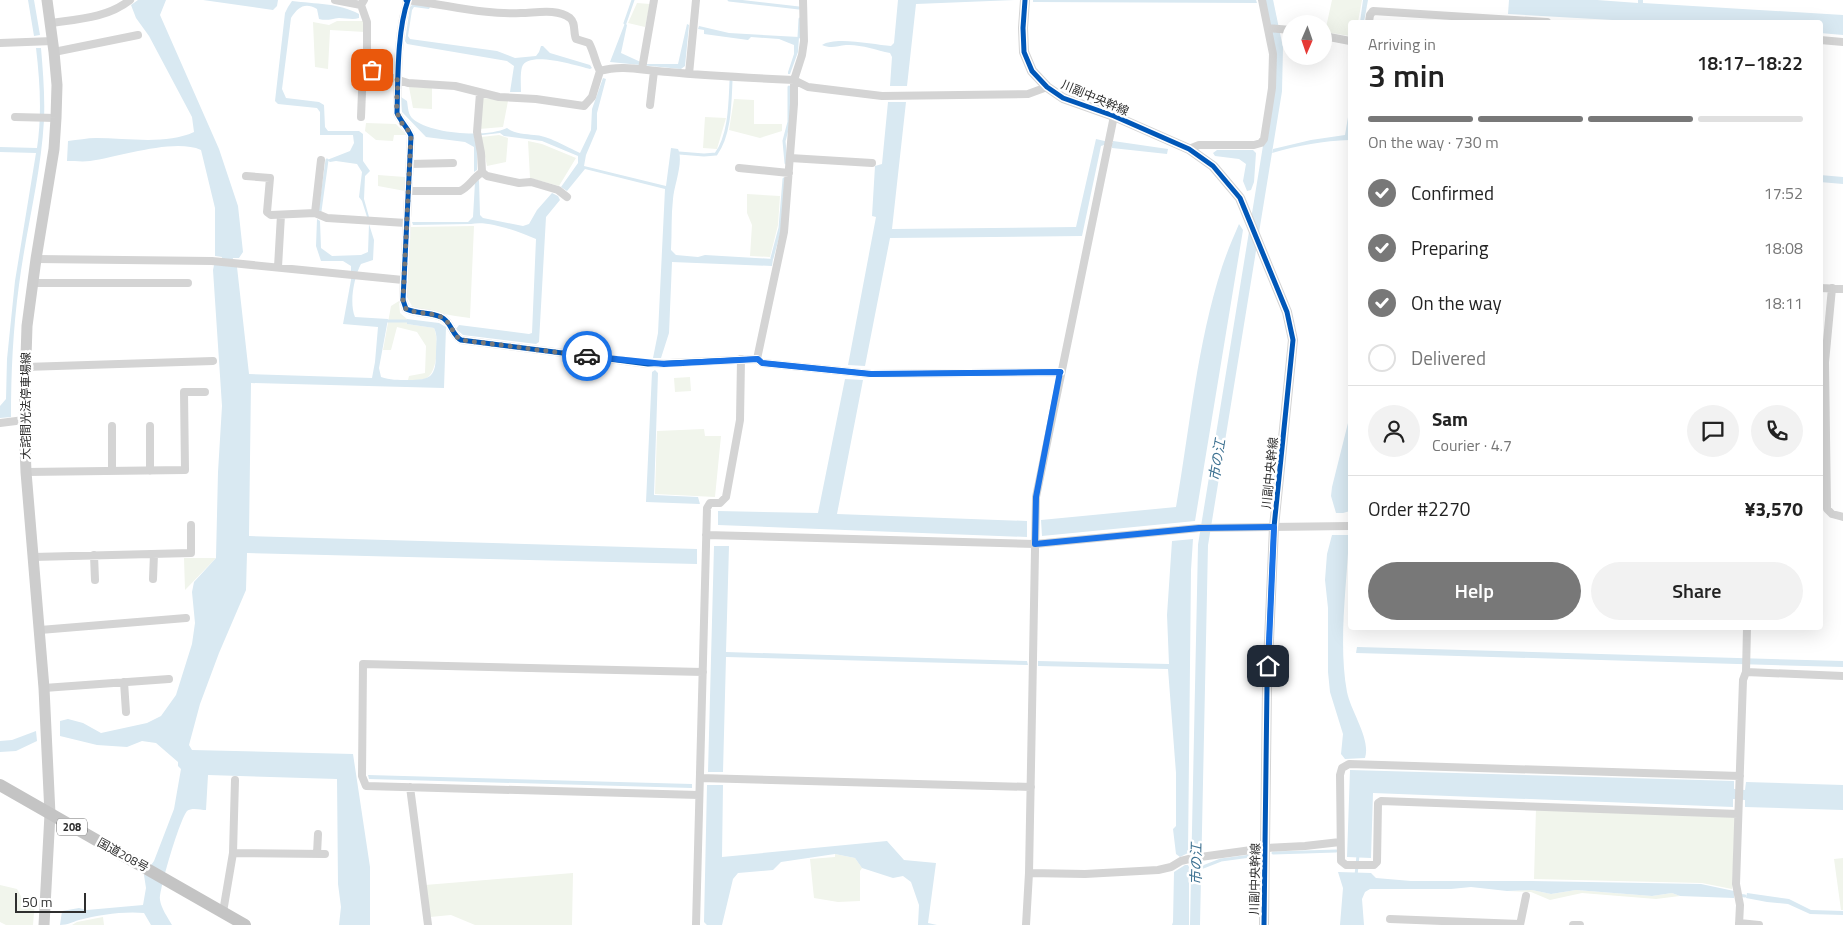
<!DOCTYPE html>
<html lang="en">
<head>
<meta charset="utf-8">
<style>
	body { margin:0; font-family:"Titillium Web","Noto Sans JP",sans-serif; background:#f2f2f2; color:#222; height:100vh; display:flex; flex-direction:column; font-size:19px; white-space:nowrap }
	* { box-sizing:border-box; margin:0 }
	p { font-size:16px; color:#767676 }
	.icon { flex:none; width:28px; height:28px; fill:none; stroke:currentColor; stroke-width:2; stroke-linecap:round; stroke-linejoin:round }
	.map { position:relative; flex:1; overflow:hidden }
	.drawer { position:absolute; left:1348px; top:20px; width:475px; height:610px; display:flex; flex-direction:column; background:#fff; border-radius:5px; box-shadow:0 5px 20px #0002 }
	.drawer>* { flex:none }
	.needle { width:32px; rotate:182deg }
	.tools { position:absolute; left:1282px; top:15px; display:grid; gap:10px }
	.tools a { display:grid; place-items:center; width:50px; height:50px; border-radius:50%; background:#fff; box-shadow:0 5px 20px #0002; font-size:25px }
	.scale { position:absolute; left:15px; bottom:12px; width:71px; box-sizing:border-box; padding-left:5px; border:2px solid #2f2f2f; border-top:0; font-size:14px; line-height:18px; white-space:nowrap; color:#2f2f2f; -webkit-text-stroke:4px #fff; paint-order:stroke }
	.pin { position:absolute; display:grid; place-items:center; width:42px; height:42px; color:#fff; margin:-21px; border-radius:10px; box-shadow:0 2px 8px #0006 }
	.courier { position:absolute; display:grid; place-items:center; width:50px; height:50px; margin:-25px; border:4px solid #1a73e8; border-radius:50%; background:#fff; color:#222; box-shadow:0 1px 6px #0007 }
	.overview em { font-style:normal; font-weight:600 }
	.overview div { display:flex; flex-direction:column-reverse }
	.overview { display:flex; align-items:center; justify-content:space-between; height:85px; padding:0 20px }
	h1 { font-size:32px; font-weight:600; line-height:38px }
	.bar { display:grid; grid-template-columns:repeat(4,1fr); gap:8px 5px; align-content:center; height:60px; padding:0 20px }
	.bar i { height:6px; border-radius:4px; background:#e0e0e0 }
	.bar .on { background:#787878 }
	.bar p { grid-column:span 4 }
	.line { display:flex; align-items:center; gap:12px; padding:0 20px; border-top:1px solid #e0e0e0 }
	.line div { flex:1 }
	.round { display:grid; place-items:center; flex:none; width:52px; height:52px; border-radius:26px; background:#f2f2f2 }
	ol { padding:0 20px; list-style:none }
	li { display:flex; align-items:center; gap:15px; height:55px }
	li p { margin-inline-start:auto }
	li .icon { padding:5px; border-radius:50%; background:#787878; color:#fff; stroke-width:4 }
	li:last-child { color:#767676 }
	li i { width:28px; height:28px; border:2px solid #e0e0e0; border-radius:50% }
	.cta { display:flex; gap:10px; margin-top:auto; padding:10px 20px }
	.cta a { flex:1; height:58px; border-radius:30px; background:#787878; color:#fff; font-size:20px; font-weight:600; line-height:58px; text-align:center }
	.cta a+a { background:#f2f2f2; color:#222 }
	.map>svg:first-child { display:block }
	.green { fill:#f1f5ec }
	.water { fill:#d9e9f2 }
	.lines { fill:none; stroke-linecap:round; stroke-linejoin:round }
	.stream { stroke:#d9e9f2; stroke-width:3 }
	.canal { stroke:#d9e9f2; stroke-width:10 }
	.minor { stroke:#d4d4d4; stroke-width:8 }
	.tertiary { stroke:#d4d4d4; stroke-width:10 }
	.secondary { stroke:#cdcdcd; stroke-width:11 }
	.trunk { stroke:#c4c4c4; stroke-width:12 }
	.cycleway-casing { stroke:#fff; stroke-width:8 }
	.cycleway { stroke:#0057b8; stroke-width:5 }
	.done { stroke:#787878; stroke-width:5; stroke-dasharray:0 9 }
	.route { stroke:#1a73e8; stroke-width:6 }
	.labels { text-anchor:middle; stroke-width:5; stroke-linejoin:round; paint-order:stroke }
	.shield { fill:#fff; stroke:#6d6d6d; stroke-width:1 }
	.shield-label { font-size:11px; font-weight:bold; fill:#2f2f2f }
	.street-label { font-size:12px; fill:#2f2f2f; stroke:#fff }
	.water-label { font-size:14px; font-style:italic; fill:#3d7191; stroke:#fff }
</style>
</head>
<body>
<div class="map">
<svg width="1843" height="925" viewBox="0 0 1843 925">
	<rect width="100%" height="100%" fill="#fff"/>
	<!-- green -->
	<path class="green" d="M1332,0H1362L1358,22H1350V36L1325,32Z
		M637,3L650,4L645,27L628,23Z
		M337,21H363L365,32L330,30L328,69L315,67L313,22L329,25Z
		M409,87L432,88V109L413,108Z
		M483,98L508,101L503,127L479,129Z
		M734,99L754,100V124H782V131L760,138L729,130Z
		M705,117L726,118L717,149L703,148Z
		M366,123L396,124L407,135H394L393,141L376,140L365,131Z
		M499,135L508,138L506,162L487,166L481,137Z
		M528,141L542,144L576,158L559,186L530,178Z
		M378,175L405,177V191L378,186Z
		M747,194L780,196L778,225L770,257L750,256L752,225L747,213Z
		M474,226L470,318C450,316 432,311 413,308L406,295L411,227Z
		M399,301L400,313L407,319V324L434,328C439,339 438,371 427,378C422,381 414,380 408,380L409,376L425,373L426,346L417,332L397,327L391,350H383L391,306Z
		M690,377L691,391L675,392L674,378Z
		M704,429L705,436H721L715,497L655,494L657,431Z
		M184,558H216L185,590Z
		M1536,808L1735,815L1732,889L1702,883L1534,879Z
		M835,854L855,858L862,868L860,871V901L838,902L814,898L810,859L835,857Z
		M1843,858V910H1841L1834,859Z
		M573,873L572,925H475L451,915L430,917L425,885Z
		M0,885L17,889L23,900L35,901L33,925H6L0,922Z
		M1532,890L1551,894L1576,890L1652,896L1672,893L1680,896L1656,899L1582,893L1550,900L1531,892L1507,891Z
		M103,917L104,925H72L77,922Z"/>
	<!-- water -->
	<path class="water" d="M28,0H34L40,35L34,36Z
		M138,0H166L160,15L219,149L238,206L243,252L239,258H233L232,267H237L249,374L372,378L375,362L378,327L343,324L351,280V266L343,261H321L316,246L317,219L320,221L321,248L332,256L361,255L368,252L369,224L374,240L373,260L361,264C354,277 349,303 355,317L388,319L379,368L381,377C390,380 398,380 408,380C431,380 436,377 436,352C436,344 438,336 434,328L407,324V319L439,323L446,327L444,388L251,383L249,536L697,549V564L247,553L246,590L219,653L200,704L189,745L192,750L353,754L370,867V925H339L341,907L338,884L337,779L208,775L206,810C201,810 192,807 187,811C180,819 159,889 160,900C161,908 168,918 172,925H151L144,913C123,911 99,915 79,920C72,922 68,925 60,925L62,911L79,908L87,910L143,905L146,888L144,875L154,861L174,809L181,769L178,766V762L156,743L142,741L127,747L97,745L60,736V721L68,719L83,723L101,733L147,723L161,716L176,695L192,644L195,623L192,592L194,582L216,558L218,472L222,406L213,270L214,265H221L222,257L215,256V208L201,150C174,138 120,157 90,161C83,162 74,161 67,161L68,141C78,140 87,138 96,138C127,138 166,145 194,132L192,117L149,36L136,18L131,5Z
		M203,0H278L277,6L273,10Z
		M898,0H1015L916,4L907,86H890L892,57L890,53C876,50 860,44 846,45C837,46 831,49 822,45C836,36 875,45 891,46L894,43Z
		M1033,0H1256L1257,3L1033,2Z
		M1363,0H1368L1364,22H1360Z
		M1509,0H1597L1638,3V0H1643V3L1843,15V35L1820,33V22H1648L1508,14Z
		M292,1C315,4 339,3 359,14V18C353,20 346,18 339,18C331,19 327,21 319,19L317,9C305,2 298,7 291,18L282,89L286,98L319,102L324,105L325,127L328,131H359L363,134V161L370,171L365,176L364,199L369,217H367L362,201L359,197L362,172L357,164L336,161L330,162L327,160L350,151L354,143L353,135H320V112L317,108L278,104L275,101L285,13L288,7Z
		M414,3L430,7L429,9L414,7L412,10L408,36L410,39L497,51L515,58L536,56L539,52L541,46H543L550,53L590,65L592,68L590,69C577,66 528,50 522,67C520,74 521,85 521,92H510L514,66L507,61L407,44L405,41L410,7Z
		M625,23L627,25L621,53L645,64H678L687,24L689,25L685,66L681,69L610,62Z
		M699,26L729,33L799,37L798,52L790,74H788V72L794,54V45L779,39L751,37L748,40L704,34V30L698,29Z
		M36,48H41C43,72 45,95 44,120C41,175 26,230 19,285C13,329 11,373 11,417L0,418V406L6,399L7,359L15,281L36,153L0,152V147L37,148C42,114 40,82 36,48Z
		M603,78L606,79L597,113V129L586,155L584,166L666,186L671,148L678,149C684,162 674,185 673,199C671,216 672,233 671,250L676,255L698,257L705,255L773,259L772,266L672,262L669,333L661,358H653L658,333L665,189L585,169L567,191L561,187L578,163V156L542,141L504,136L500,133L474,136L477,149V170L474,172V147L465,142L426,137L402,112L401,97L407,101C408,107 408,115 413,119C430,134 487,138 507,128C514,134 526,134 534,135C547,135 567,147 580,153L591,130L592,109Z
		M888,102H906L892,229L1076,227L1096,139L1113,143V141L1168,149L1167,154L1112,148V146L1104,145L1101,146L1082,236L890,238L865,366L848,365L876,217L872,216L875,166L882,164Z
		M1350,105V140C1323,141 1299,145 1272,153L1273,149L1311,140L1345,135Z
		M1217,150H1253L1256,153L1254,182L1251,190L1247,191L1243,181L1246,164L1239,159L1215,156L1213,153Z
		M1820,175L1843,177V184L1820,182Z
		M479,180L480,215L483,218L523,226L529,224L537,210L552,193L558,196L560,200L546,217L539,342L536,344L463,335L456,329L459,325L529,334L532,333L536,239C519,232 489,220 471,224L413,225L412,222H468L473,217L475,182Z
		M1239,224L1243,230L1195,521L1042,536L1041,520L1176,507C1190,427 1197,344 1222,267C1227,252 1233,238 1239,224Z
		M655,370L658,373L654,495L698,497L700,504L646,502L652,372Z
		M845,379L863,380L837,514L1027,521V537L718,525V511L818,513Z
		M1350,402V511L1343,513H1336L1331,496L1332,487L1348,423Z
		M1332,535H1349C1347,584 1338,644 1347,692C1351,712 1371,739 1365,758L1345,759L1341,754L1343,734L1330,692L1328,672V608L1325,580L1327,554Z
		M1193,539L1191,570L1188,853L1180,857L1176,854L1173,829L1176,826V773L1168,669L1038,666V661L1169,664L1167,615L1172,541Z
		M714,546H729L726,652L1027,661L1028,665L726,657L723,772H708Z
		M1357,647L1843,661V667L1356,653Z
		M36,731L37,741L16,751L0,752V741L12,740Z
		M1350,770L1734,781V789L1745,790L1746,782L1843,785V810L1745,807V800L1733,799V807L1373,793L1371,858L1347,857Z
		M368,775L692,784V788L369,779Z
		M707,785H723L722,857L887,841L904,860L936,863L928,923L937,925H918L919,905L911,882L903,876L893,878L862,868L855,858L835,854L781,862L773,870L738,873L733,879L722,925H707L704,922Z
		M1185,865H1188L1189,867V925H1172L1173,922L1174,872Z
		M1338,872L1371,873L1376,878L1411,881H1531L1701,884L1734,891V898L1680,896L1672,893L1652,896L1576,890L1551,894L1532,890L1507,891L1471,887L1451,889H1370L1365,892L1362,899L1364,925H1340L1343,888Z
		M1747,893L1789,899L1811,910L1843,911V915L1810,914L1788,904L1767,902L1746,898Z"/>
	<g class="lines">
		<!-- stream -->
		<path class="stream" d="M729,0L799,8
			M625,23L633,0
			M799,37L800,19
			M679,153L704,155L716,154C730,135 730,103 731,81
			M786,163L784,141L789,122V87
			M320,211L327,160
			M772,258L780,228L784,179
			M388,321H407
			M1273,853L1336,851
			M1203,867L1221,860L1258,855
			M1356,876L1358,855
			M1738,895L1745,896"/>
		<!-- canal -->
		<path class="canal" d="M1195,925L1203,545L1277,91L1278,48L1268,0"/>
		<!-- minor -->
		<path class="minor" d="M335,0L361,5
			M364,0L361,5L367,22V62L372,70L380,74L408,83L455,86L499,97L536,99L584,106L592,97L600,71C595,62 594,52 589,43L576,39C573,32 576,23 570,18C557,8 535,13 521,13C482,15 445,4 406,0
			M408,0C397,31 398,79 397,113C401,122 408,128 411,136L403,300L406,309C417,314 430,312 441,317C451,321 452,335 461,340L648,364L757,359L762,363L871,374L1061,372
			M1369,22L1370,15L1373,11L1547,22
			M50,23C79,19 107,18 130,0
			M1268,28L1291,30
			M1324,36L1350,41
			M1820,40L1843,42
			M0,43L53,41
			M54,52L138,35
			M642,69L654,0
			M600,71C623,64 645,71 668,72C710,76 752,78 794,80L808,87L882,96L1028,94L1047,87
			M689,74L696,0
			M480,93L477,132L481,153L482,172
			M650,105L654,71
			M15,117L56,118
			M361,117L363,66L367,62
			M1189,149L1199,145H1254L1261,143L1264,139L1272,88L1273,54L1262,0
			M790,158L872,163
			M410,164L453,163
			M739,168L789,173
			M246,176L270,178L267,212L271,215L315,213L327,218L406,223
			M409,191H460C469,187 472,179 482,172L487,176L519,183L531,182L558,190L567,197
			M315,213L321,160
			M36,259L212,261L403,280
			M278,267L281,215
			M32,283H188
			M1820,288L1843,289
			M1832,288L1825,362L1827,509L1832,514L1843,517
			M757,359L784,232L794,104V80L802,55L804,41L803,0
			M25,367L213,361
			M0,423L24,420
			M112,426V471
			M150,426V471
			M26,472L185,470L184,392H205
			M706,535L1035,544L1199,528L1350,526
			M94,555L95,580
			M33,557L191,553V525
			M153,579L154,554
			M1747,628L1746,672L1843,676
			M40,630L186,618
			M124,682L126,712
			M44,688L169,679
			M700,778L1031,787
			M410,787L428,925
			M699,795L366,786L362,776L363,664L703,672
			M1738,814L1381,801L1378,803L1377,862L1374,865H1346L1341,861L1340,775L1342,768L1349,764L1740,776
			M233,853L325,854
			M317,854L318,834
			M1029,873L1085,874L1158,870L1171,867L1181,861L1193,858L1266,848L1305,846L1340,842
			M223,912L233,853L235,780
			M1390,919L1520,924
			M1739,923L1759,925
			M696,925L707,508L710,503H720L726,497L740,420L741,359
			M1026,925L1029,873L1036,497L1114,116
			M1520,925L1526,896
			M1573,925H1580
			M1739,925L1740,905L1736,884L1743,680L1746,672"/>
		<!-- tertiary -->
		<path class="tertiary" d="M1025,0L1023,28L1024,52L1032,71L1047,87L1063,98L1114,116L1189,149L1213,166L1240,198L1287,312L1293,340L1274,527L1267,686L1264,925"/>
		<!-- secondary -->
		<path class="secondary" d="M44,925L50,814L44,688L26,472L24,420L27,326L36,259L54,149L56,118L57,85L54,52L47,0"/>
		<!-- trunk -->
		<path class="trunk" d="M0,785L245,925"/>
		<!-- cycleway casing -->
		<g class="cycleway-casing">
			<path id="cycleway" d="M406,0H408C397,31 398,79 397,113C401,122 408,128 411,136L403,300L406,309C417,314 430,312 441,317C451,321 452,335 461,340L648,364L757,359L762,363L871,374L1061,372
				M1025,0L1023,28L1024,52L1032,71L1047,87L1063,98L1114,116L1189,149L1213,166L1240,198L1287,312L1293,340L1274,527L1267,686L1264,925"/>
		</g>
		<!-- cycleway -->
		<use href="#cycleway" class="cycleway"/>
	</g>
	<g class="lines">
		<!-- done -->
		<path class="done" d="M372,70L398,80C398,92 394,108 400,120C403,126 409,129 411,136L403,300L406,309C417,314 430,312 441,317C451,321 452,335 461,340L587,356"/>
		<!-- route -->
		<path class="route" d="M587,356L664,364L758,359L762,363L871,374L1060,372L1036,497L1035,544L1199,528L1274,527L1268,666"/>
	</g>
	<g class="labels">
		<!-- shield labels -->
		<rect class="shield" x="57" y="818.5" width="30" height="17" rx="4"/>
		<g class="shield-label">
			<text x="72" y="831">208</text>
		</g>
		<!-- street labels -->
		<g class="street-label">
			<text transform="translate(1095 98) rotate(23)" y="4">川副中央幹線</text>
			<text transform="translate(26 406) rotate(-90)" y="4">大詫間光法停車場線</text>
			<text transform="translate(1270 473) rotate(-84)" y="4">川副中央幹線</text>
			<text transform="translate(123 855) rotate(29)" y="4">国道208号</text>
			<text transform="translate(1255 879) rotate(-89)" y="4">川副中央幹線</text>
		</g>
		<!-- water labels -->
		<g class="water-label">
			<text transform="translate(1217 460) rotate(-81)" y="5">市の江</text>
			<text transform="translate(1196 864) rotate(-89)" y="5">市の江</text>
		</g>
	</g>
</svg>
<div class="tools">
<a><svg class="needle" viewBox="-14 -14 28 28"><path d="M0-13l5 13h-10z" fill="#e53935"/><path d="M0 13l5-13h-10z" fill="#767676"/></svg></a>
</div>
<div class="scale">50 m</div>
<div class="pin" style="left:372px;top:70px;background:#ea580c"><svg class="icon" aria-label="bag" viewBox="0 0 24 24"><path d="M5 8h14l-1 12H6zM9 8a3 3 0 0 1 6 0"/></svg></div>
<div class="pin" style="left:1268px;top:666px;background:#1f2937"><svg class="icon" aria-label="home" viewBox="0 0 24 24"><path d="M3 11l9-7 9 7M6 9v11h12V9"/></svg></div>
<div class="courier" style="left:587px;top:356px"><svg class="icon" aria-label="car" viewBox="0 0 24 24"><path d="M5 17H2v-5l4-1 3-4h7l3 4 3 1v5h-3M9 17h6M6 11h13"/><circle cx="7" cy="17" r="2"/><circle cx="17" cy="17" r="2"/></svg></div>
<section class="drawer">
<div class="overview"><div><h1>3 min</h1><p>Arriving in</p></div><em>18:17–18:22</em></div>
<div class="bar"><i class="on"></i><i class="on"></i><i class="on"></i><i></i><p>On the way · 730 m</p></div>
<ol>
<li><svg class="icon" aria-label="check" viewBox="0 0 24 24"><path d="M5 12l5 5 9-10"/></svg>Confirmed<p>17:52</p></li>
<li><svg class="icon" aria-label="check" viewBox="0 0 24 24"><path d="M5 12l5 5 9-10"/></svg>Preparing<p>18:08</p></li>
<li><svg class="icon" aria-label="check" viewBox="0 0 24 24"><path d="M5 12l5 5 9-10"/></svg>On the way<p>18:11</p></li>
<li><i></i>Delivered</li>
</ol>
<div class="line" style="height:90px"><a class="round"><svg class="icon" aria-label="person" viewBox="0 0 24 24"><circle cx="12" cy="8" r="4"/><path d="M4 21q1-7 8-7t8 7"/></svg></a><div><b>Sam</b><p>Courier · 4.7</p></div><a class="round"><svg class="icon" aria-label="chat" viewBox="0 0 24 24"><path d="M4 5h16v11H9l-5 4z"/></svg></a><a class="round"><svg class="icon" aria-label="phone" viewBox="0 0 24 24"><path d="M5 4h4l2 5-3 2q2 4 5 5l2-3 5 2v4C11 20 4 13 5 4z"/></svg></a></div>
<div class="line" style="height:65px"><div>Order #2270</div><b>¥3,570</b></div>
<div class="cta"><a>Help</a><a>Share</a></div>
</section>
</div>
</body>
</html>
